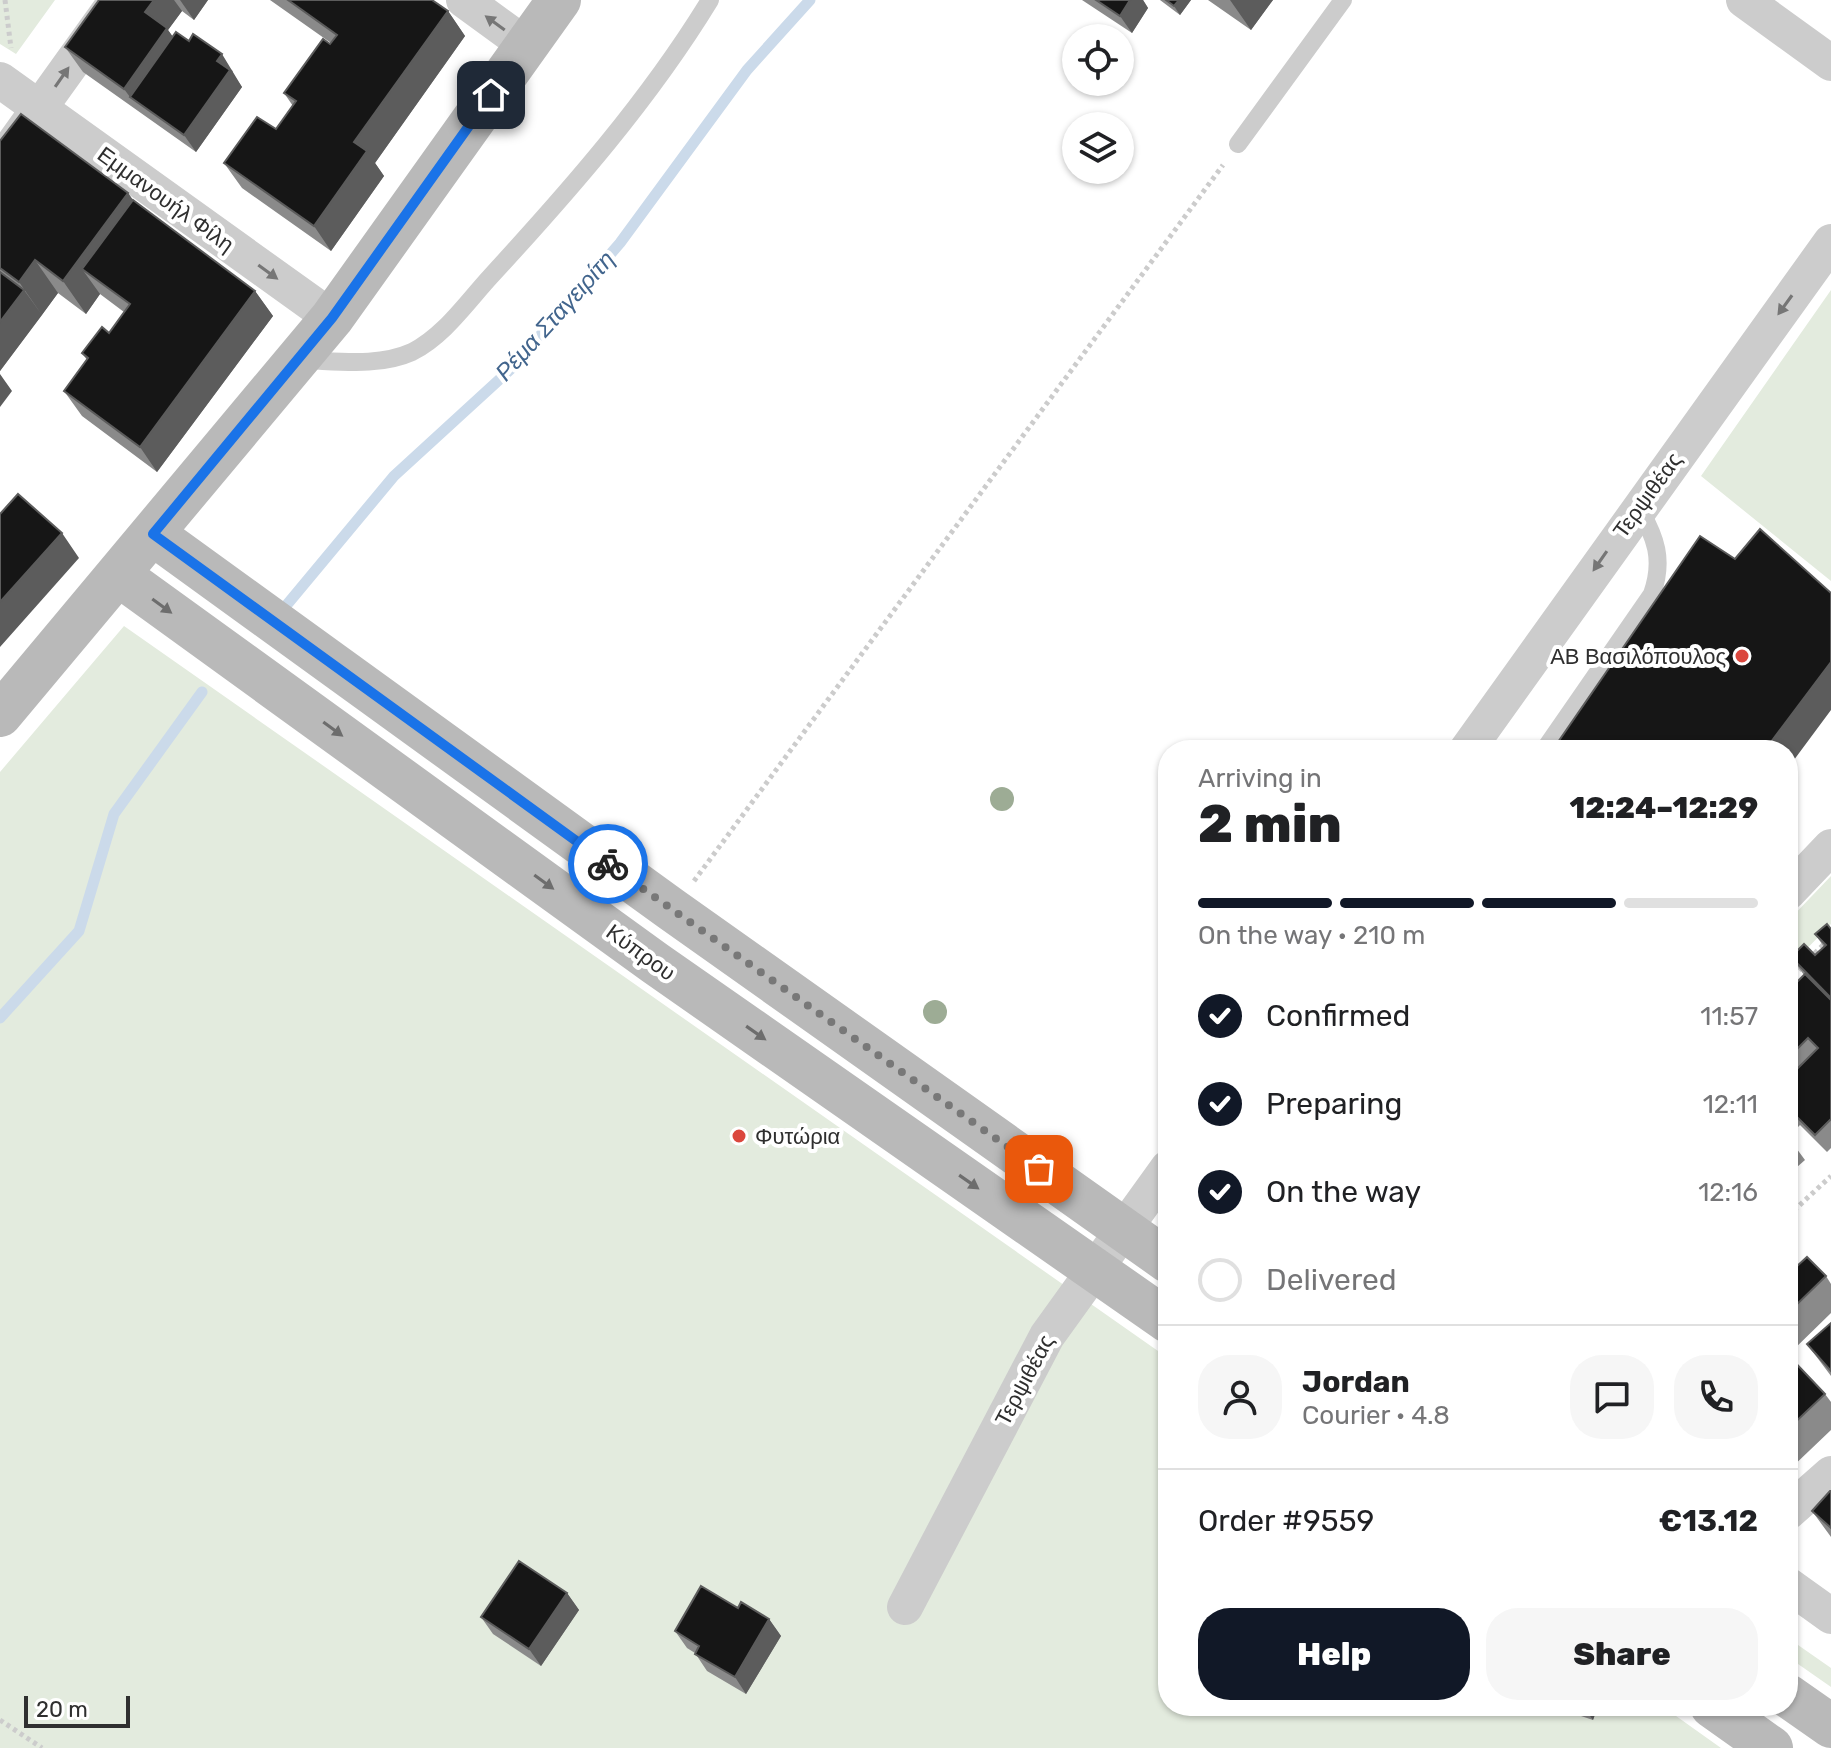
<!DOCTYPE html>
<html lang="en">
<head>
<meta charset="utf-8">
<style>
	body { margin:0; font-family:Rubik,sans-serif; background:#f6f6f6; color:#202124; height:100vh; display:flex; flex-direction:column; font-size:30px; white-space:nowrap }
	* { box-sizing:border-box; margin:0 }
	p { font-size:26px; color:#757577 }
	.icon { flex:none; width:44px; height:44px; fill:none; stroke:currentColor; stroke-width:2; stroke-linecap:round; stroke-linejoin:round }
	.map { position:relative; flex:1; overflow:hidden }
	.drawer { position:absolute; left:1158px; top:740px; width:640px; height:976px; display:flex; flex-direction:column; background:#fff; border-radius:32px; box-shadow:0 2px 6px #0004 }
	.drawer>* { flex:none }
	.tools { position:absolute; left:1062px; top:24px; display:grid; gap:16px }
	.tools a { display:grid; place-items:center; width:72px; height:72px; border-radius:50%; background:#fff; box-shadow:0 2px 6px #0004; font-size:40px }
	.scale { position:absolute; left:24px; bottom:20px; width:106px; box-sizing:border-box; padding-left:8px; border:4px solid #2f2f2f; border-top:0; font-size:22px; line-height:28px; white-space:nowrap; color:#2f2f2f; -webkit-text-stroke:6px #fff; paint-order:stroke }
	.pin { position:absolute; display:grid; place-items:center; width:68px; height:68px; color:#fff; margin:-34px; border-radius:16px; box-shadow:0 4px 12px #0006 }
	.courier { position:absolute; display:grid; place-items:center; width:80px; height:80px; margin:-40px; border:6px solid #1a73e8; border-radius:50%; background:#fff; color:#222; box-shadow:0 2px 10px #0007 }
	.head em { font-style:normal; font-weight:800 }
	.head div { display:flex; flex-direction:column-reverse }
	.head { display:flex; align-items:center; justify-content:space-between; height:136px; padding:0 40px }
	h1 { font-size:52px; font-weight:800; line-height:60px }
	.bar { display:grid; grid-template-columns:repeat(4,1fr); gap:12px 8px; align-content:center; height:96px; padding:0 40px }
	.bar i { height:10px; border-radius:6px; background:#e0e0e0 }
	.bar .selected { background:#111827 }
	.bar p { grid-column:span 4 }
	.line { display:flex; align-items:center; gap:20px; padding:0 40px; border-top:2px solid #e0e0e0 }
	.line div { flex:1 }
	.round { display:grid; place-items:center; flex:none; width:84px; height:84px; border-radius:32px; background:#f6f6f6 }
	ol { padding:0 40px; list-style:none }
	li { display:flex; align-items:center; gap:24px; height:88px }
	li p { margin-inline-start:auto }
	li .icon { padding:8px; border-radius:50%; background:#111827; color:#fff; stroke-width:4 }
	li:last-child { color:#757577 }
	li i { width:44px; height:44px; border:4px solid #e0e0e0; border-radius:50% }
	.cta { display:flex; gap:16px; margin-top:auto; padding:16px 40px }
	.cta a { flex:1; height:92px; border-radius:32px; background:#111827; color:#fff; font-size:32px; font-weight:800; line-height:92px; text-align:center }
	.cta a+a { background:#f6f6f6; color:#202124 }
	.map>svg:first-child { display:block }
	.green { fill:#e3ebde }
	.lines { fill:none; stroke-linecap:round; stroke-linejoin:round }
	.stream { stroke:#cbdaea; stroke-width:11 }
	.path { stroke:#ccc; stroke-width:5; stroke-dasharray:4 4; stroke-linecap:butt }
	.lane { stroke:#ccc; stroke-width:18 }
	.street { stroke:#ccc; stroke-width:36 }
	.secondary { stroke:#b9b9b9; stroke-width:44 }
	.tree { fill:#9dac95 }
	.wall { fill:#8a8a8a }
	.shaded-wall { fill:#5c5c5c }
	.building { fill:#161616; stroke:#5c5c5c; stroke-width:2 }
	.oneway { fill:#767676 }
	.oneway2 { fill:#6d6d6d }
	.done { stroke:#787878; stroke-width:8; stroke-dasharray:0 14.4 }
	.route { stroke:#1a73e8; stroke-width:10 }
	.poi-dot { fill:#db473d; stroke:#fff; stroke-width:3 }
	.labels { text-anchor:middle; stroke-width:8; stroke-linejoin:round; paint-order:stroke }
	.street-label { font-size:22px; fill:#2f2f2f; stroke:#fff }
	.poi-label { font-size:22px; fill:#2f2f2f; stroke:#fff; text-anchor:end }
	.water-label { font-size:24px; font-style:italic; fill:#42658d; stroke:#fff }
</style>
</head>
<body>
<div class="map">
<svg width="1831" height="1748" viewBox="0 0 1831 1748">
	<rect width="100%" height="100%" fill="#fff"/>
	<!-- green -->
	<path class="green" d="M0,0H55L16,54L0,44Z
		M1831,290V581L1701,476Z
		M124,626L1168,1358V1706H1662L1721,1748H0V772Z
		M1831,876V924L1788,968V921Z
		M1788,1638L1831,1668V1687L1788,1657Z"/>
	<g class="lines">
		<!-- stream -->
		<path class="stream" d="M280,613L394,476L513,367L620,243L747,70L810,0
			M0,1018L79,931L114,814L202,692"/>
		<!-- path -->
		<path class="path" d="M5,0L11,48
			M694,881L1223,165
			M1809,959L1831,937
			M1788,982L1802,967
			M1788,1216L1831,1176
			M0,1720L42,1748"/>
		<!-- lane -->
		<path class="lane" d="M1238,144L1343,0
			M303,360C338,361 379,367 412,352C444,336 467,302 491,276C570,190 649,100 710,0
			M1544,750L1652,594C1664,560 1656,537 1638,507"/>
		<!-- street -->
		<path class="street" d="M464,0L526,45
			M1744,0L1831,63
			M0,80L332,318
			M0,163L117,0
			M1467,750L1831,242
			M1788,892L1831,847
			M1788,1512L1831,1474
			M1788,1585L1831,1616
			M905,1607L1047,1336L1168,1168"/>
		<!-- secondary -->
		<path class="secondary" d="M153,534L671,909L1168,1261
			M119,575L655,963L1168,1321
			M0,715L332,318L559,0
			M1788,1696L1831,1726
			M1712,1706L1771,1748"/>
	</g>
	<!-- trees -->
	<g class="tree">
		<circle cx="1002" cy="799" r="12"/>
		<circle cx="935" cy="1012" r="12"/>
	</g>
	<!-- wall -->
	<path class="wall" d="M99,0H208L194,20L182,11L168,30L173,37L233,71L232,73L242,87L196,152L83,72L65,47Z
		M270,0H432L448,11L465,36L375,163L384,176L331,251L242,188L224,163L276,129L293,106L284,93L331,43Z
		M1082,0H1143L1148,8L1132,33Z
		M1160,0H1191L1180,15Z
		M1208,0H1273L1251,30Z
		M0,141L128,193L133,200L255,291L273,316L157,472L82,416L64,391L87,360L82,353L109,333L124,312L100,294L86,314L58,293L0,371Z
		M1831,929V1148L1827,1152L1800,1125L1788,1137V991L1804,975L1791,957L1815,955L1824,947L1815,934Z
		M1788,1137L1805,1160L1788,1175Z
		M1788,1262L1795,1268L1826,1276L1831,1284V1313L1788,1355Z
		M1831,1323V1376L1807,1344Z
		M1788,1355L1825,1394L1831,1402V1430L1788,1471Z
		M1831,1491V1537L1812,1511Z
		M567,1593L579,1610L541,1666L493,1634L481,1617Z
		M738,1608L769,1619L781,1636L746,1694L707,1671L695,1653L687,1648L675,1631Z
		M1551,1706H1598L1593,1720Z"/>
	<!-- shaded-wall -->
	<path class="shaded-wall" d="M154,0H174L182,11L168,30L185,54L130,97L124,89L145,12Z
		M180,0H208L194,20Z
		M1130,0H1143L1148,8L1132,33L1120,16Z
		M1179,0H1191L1180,15L1174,6Z
		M1230,0H1273L1251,30Z
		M448,11L465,36L375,163L384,176L331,251L314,226L354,142Z
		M222,54L242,87L196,152L184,135L217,61Z
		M128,193L151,226L82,269L100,294L86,314L63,281Z
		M35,260L58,293L42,315L19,282Z
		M24,290L42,315L0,371V322Z
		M255,291L273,316L157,472L140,447Z
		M0,374L12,391L0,407Z
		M62,533L79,558L0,647V602Z
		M1831,662V710L1788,768V750H1765Z
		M1608,744L1612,750H1604Z
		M567,1593L579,1610L541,1666L529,1649Z
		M769,1619L781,1636L746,1694L735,1677Z
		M1583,1706H1598L1593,1720Z"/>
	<!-- building -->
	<path class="building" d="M99,0H154L145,12L167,28L124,89L65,47Z
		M288,0H432L448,11L354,142L367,151L314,226L224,163L257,117L276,129L296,101L284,93L323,39L330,44L337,35Z
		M1096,0H1130L1120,16Z
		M1166,0H1179L1174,6Z
		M176,32L189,41L193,34L222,54L217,61L230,70L184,135L130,97Z
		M21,114L128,193L63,281L35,260L19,282L0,268V141Z
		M133,200L255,291L140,447L64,391L88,358L82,353L102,327L109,333L130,304L82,269Z
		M0,272L24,290L0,322Z
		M18,494L62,533L0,602V514Z
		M1760,529L1831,593V662L1765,750H1616L1608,744L1604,750H1563L1556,745L1700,536L1735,559Z
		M1827,924L1831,929V998L1791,957L1804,944L1815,955L1826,945L1815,934Z
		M1805,974L1831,1000V1119L1815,1135L1788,1108V1074L1790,1076L1818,1048L1808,1038L1788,1058V991Z
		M1788,1137L1793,1143L1788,1147Z
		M1807,1257L1826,1276L1788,1313V1262L1795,1268Z
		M1831,1323V1371L1807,1344Z
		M1788,1355L1825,1394L1788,1429Z
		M1830,1491H1831V1528L1812,1511Z
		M519,1561L567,1593L529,1649L481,1617Z
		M701,1586L738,1608L741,1602L769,1619L735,1677L695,1654L699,1646L675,1631Z"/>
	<!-- one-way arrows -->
	<defs><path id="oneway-solid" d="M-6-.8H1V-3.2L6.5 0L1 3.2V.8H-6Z" transform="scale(2)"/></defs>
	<g class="oneway">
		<use href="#oneway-solid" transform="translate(495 23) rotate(-144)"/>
		<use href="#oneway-solid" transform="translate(62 77) rotate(-55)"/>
		<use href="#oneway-solid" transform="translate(268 272) rotate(36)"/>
		<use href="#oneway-solid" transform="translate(1785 305) rotate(126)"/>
		<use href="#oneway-solid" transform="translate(1600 561) rotate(125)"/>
	</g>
	<g class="oneway2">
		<use href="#oneway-solid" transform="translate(162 606) rotate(36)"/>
		<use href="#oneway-solid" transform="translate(333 729) rotate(36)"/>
		<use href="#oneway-solid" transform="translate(544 882) rotate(36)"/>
		<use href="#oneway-solid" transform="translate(756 1033) rotate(35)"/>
		<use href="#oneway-solid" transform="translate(969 1182) rotate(35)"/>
	</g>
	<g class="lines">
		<!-- done -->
		<path class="done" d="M608,864L1039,1169"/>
		<!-- route -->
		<path class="route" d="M491,95L332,318L153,534L608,864"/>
	</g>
	<!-- markers -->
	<g class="poi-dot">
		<circle cx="1742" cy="656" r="8"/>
		<circle cx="739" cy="1136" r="8"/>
	</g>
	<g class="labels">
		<!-- street labels -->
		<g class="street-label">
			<text transform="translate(166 199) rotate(36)" y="8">Εμμανουήλ Φίλη</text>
			<text transform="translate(1647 495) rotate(-54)" y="8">Τερψιθέας</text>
			<text transform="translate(641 952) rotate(36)" y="8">Κύπρου</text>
			<text transform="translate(1024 1380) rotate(-62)" y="8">Τερψιθέας</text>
		</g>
		<!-- poi labels -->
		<g class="poi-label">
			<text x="1726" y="664">ΑΒ Βασιλόπουλος</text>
			<text x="755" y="1144" text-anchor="start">Φυτώρια</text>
		</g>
		<!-- water labels -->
		<g class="water-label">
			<text transform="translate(555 316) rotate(-48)" y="8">Ρέμα Σταγειρίτη</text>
		</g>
	</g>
</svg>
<div class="tools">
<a><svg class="icon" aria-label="locate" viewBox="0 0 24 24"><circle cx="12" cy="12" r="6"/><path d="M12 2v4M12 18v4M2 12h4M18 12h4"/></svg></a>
<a><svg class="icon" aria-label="layers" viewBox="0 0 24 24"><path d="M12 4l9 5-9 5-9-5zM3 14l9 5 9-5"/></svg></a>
</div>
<div class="scale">20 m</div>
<div class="pin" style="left:1039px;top:1169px;background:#ea580c"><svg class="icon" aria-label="bag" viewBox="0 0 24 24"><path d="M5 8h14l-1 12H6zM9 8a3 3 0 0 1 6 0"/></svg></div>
<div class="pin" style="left:491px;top:95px;background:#1f2937"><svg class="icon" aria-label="home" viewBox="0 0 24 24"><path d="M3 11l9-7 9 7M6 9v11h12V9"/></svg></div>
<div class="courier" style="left:608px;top:864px"><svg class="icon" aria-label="bike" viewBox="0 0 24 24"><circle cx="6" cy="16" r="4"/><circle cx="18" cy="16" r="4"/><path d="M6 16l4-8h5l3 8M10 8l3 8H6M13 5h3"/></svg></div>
<section class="drawer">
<div class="head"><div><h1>2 min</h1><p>Arriving in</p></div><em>12:24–12:29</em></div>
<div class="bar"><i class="selected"></i><i class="selected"></i><i class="selected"></i><i></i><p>On the way · 210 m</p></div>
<ol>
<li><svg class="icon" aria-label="check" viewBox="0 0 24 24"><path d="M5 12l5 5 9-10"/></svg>Confirmed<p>11:57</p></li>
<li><svg class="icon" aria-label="check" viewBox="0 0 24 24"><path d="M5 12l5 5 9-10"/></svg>Preparing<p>12:11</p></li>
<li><svg class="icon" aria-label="check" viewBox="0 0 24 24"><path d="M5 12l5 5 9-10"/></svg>On the way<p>12:16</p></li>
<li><i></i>Delivered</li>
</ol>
<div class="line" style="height:144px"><a class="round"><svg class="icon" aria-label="person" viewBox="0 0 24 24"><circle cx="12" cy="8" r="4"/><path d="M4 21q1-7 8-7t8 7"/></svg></a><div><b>Jordan</b><p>Courier · 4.8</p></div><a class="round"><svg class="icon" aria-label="chat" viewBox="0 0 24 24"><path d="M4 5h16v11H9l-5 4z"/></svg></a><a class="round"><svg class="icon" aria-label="phone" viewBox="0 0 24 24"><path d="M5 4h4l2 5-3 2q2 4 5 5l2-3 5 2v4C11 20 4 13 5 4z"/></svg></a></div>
<div class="line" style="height:104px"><div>Order #9559</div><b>€13.12</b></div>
<div class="cta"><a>Help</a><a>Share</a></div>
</section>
</div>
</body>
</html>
